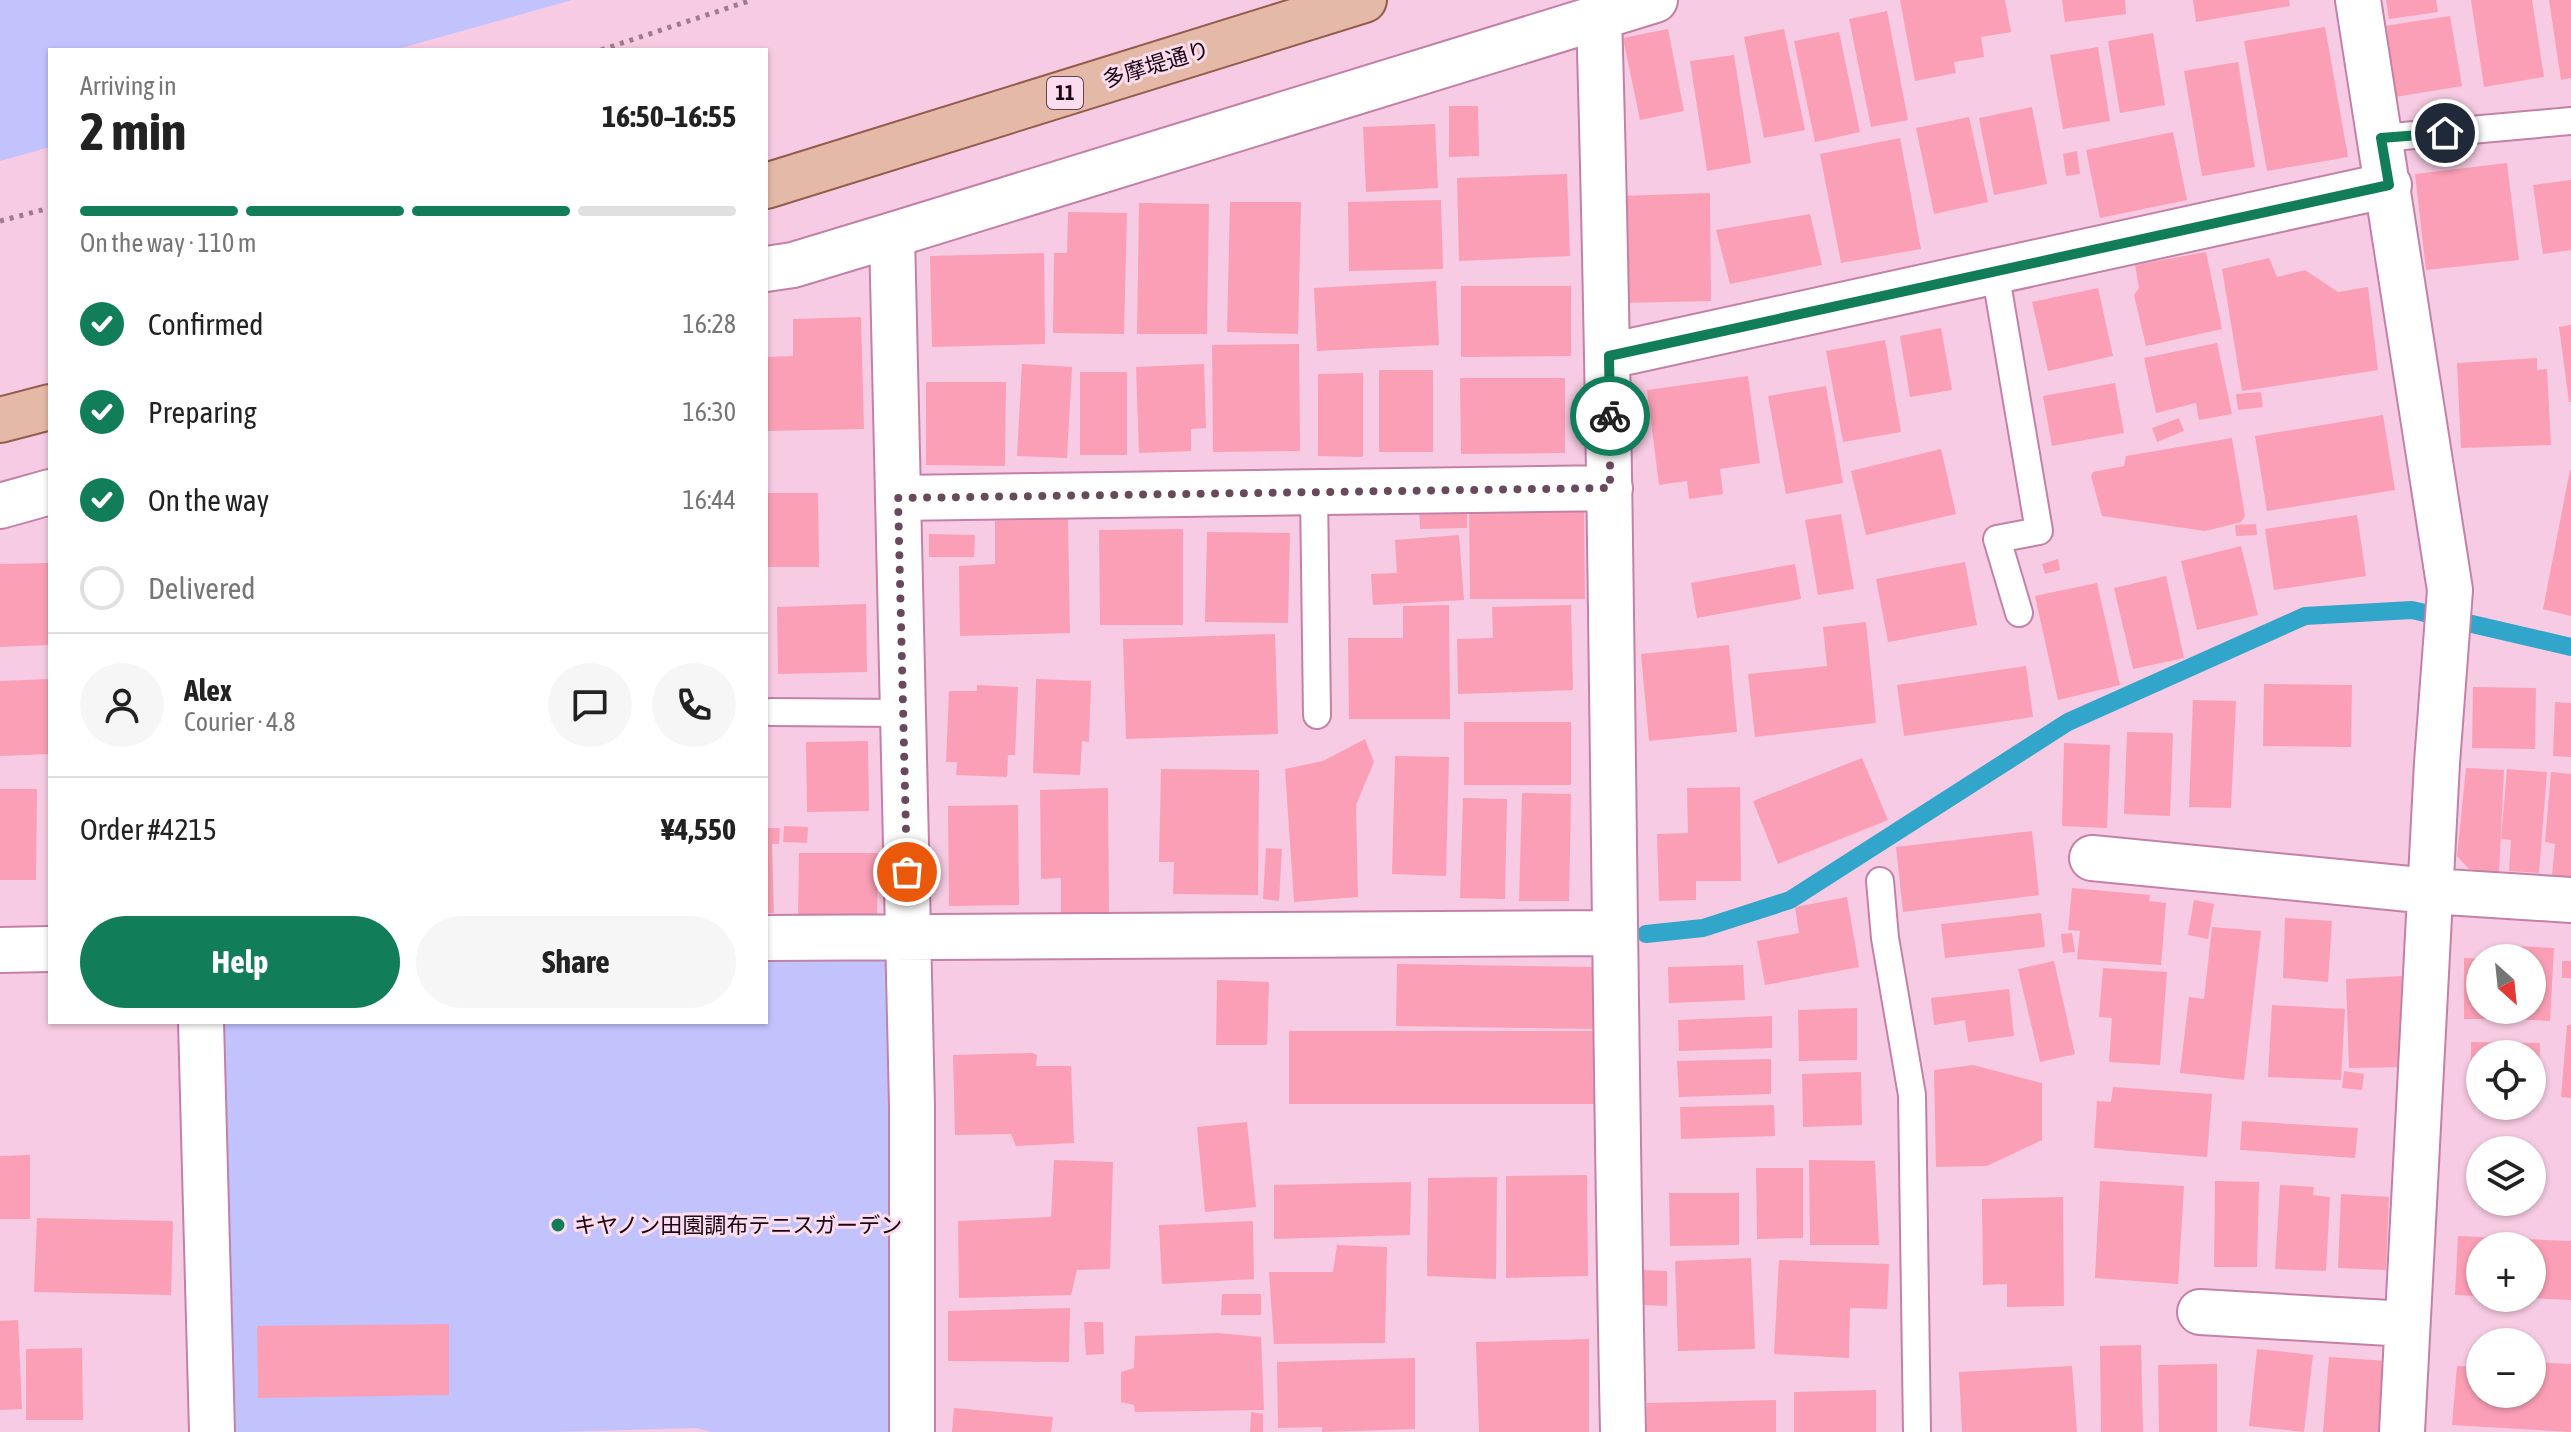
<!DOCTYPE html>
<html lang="en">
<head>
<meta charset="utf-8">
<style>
	body { margin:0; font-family:"Asap Condensed","Noto Sans JP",sans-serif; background:#f6f6f6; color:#222; height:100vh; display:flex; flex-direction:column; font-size:30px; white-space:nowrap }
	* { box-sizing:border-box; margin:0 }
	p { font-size:26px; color:#767676 }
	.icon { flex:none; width:44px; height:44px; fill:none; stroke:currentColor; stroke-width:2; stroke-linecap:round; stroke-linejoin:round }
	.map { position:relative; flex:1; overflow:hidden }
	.sheet { position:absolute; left:48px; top:48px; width:720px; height:976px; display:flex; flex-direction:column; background:#fff; border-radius:0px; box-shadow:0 2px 6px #0004 }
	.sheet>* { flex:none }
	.needle { width:52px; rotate:153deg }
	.controls { position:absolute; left:2466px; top:944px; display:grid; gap:16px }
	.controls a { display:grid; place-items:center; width:80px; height:80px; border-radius:50%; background:#fff; box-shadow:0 2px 6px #0004; font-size:40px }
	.pin { position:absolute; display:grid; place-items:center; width:68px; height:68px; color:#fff; margin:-34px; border:4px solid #fff; border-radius:50%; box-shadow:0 2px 8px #0007 }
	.courier { position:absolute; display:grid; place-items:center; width:80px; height:80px; margin:-40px; border:6px solid #117e59; border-radius:50%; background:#fff; color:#222; box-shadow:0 2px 10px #0007 }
	.head em { font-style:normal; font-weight:700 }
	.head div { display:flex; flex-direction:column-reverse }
	.head { display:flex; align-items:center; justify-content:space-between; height:136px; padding:0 32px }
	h1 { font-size:52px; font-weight:700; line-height:60px }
	.bar { display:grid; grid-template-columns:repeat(4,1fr); gap:12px 8px; align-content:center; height:96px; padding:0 32px }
	.bar i { height:10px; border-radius:6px; background:#e0e0e0 }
	.bar .on { background:#117e59 }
	.bar p { grid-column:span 4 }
	.line { display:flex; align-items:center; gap:20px; padding:0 32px; border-top:2px solid #e0e0e0 }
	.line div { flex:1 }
	.round { display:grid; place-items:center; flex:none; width:84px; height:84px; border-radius:42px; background:#f6f6f6 }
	ol { padding:0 32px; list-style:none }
	li { display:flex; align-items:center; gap:24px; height:88px }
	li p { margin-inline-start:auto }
	li .icon { padding:8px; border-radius:50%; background:#117e59; color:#fff; stroke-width:4 }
	li:last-child { color:#767676 }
	li i { width:44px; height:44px; border:4px solid #e0e0e0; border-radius:50% }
	.primary-button { display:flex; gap:16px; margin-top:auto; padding:16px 32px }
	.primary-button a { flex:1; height:92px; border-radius:48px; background:#117e59; color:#fff; font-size:32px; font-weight:700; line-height:92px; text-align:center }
	.primary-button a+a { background:#f6f6f6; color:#222 }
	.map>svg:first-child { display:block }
	.green { fill:#c2c3fd }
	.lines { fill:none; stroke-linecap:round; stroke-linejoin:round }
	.stream { stroke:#32a5ca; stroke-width:18 }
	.building { fill:#fb9fb6 }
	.service-casing { stroke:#c481a8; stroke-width:30 }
	.minor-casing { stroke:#c481a8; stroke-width:48 }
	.primary-casing { stroke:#945c4d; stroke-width:48 }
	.path { stroke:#9e7b8f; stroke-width:5; stroke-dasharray:4 6; stroke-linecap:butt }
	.service { stroke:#fff; stroke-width:26 }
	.minor { stroke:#fff; stroke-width:44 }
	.primary { stroke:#e5b9a7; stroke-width:44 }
	.done { stroke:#694a5c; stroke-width:8; stroke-dasharray:0 14.4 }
	.route { stroke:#117e59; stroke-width:10 }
	.poi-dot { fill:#117e59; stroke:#fbdded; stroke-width:3 }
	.labels { text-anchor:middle; stroke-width:6; stroke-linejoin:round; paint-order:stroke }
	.shield { fill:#fbdded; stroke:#5f4655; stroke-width:2 }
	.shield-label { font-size:20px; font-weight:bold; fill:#1c0514 }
	.street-label { font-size:22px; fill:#1c0514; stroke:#fbdded }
	.poi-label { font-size:22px; fill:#1c0514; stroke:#fbdded; text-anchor:start }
</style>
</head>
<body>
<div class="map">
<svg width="2571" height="1432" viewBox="0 0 2571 1432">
	<rect width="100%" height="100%" fill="#f7cbe3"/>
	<!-- green -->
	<path class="green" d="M0,0H572L394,50H50V147L0,161Z
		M900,951L906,1432H711L696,1428L556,1432H224L203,1022H766V954Z"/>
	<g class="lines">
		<!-- stream -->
		<path class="stream" d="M1646,934L1703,928L1790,900L2068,722L2305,616L2412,610L2571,647"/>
	</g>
	<!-- building -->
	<path class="building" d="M1900,0H2005L2011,32L1981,37L1984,57L1954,62L1956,73L1915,81Z
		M2062,0H2125L2126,14L2065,22Z
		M2193,0H2289L2290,6L2196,22Z
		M2386,0H2436L2438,12L2389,19Z
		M2471,0H2532L2544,77L2484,87Z
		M2549,0H2571V78L2561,80Z
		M1887,11L1908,120L1871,127L1849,19Z
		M2450,16L2462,86L2395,97L2384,26Z
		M2325,27L2348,157L2267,171L2244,41Z
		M1668,29L1684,111L1640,120L1623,38Z
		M1784,29L1805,130L1764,138L1744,37Z
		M1839,32L1860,132L1815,142L1794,41Z
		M2153,33L2165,105L2120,113L2108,41Z
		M2098,47L2110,121L2063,129L2050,55Z
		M1734,55L1751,163L1707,171L1690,61Z
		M2238,62L2255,167L2202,176L2184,71Z
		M1449,106H1478L1479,156L1449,157Z
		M2032,107L2047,184L1994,195L1979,118Z
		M1969,117L1988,202L1934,214L1916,128Z
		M1435,124L1438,188L1366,192L1363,127Z
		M2173,132L2187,200L2100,218L2086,150Z
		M1900,138L1921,249L1841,263L1820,154Z
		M2077,151L2080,174L2066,176L2063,154Z
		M2507,163L2519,260L2426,270L2415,174Z
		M1567,174L1570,256L1459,261L1457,178Z
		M2571,180V250L2543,254L2533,185Z
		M1710,193L1711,301L1622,303L1620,196Z
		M1441,200L1443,269L1349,271L1348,202Z
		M1230,202H1301L1298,334L1227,332Z
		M1139,203L1209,204L1207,334H1137Z
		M1068,212L1127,213L1124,334L1053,333L1054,253H1067Z
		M1810,214L1822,265L1730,284L1716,230Z
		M2206,252L2222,329L2146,346L2134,295L2139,288L2135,265Z
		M1044,253L1045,344L932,347L930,256Z
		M2269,258L2277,277L2305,270L2338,292L2368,287L2378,370L2242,391L2222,269Z
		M1436,281L1439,345L1317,351L1314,288Z
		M1461,286H1571V356L1461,357Z
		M2098,288L2113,356L2048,371L2032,302Z
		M861,317L864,429L766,431V357L793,356V319Z
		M2571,325V402H2569L2559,327Z
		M1941,328L1952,390L1910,397L1900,336Z
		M1885,340L1901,432L1843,442L1826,351Z
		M2217,343L2232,414L2199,420L2196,403L2156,413L2144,358Z
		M1299,344L1300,451L1213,452L1212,345Z
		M2537,358V370L2547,369L2551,445L2461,448L2457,363Z
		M1022,364L1072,367L1067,458L1017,456Z
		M1204,364L1206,428L1191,429V451L1139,453L1136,367Z
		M1379,370H1433V452H1379Z
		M1080,372H1127V455H1080Z
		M1363,373V457L1318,456V374Z
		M1748,376L1760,463L1720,469L1723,494L1689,499L1687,481L1659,485L1647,390Z
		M1460,378H1565V453L1461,454Z
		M926,382H1006L1005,466L926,465Z
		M2115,383L2124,433L2052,446L2043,396Z
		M1826,386L1843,483L1786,494L1768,396Z
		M2261,392L2263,407L2238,410L2236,394Z
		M2383,415L2395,490L2267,511L2255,436Z
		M2179,418L2184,431L2157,442L2152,428Z
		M2232,438L2245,516L2241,522L2205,531L2102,516L2091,476L2093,472L2124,466L2126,456Z
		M1941,449L1956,514L1866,535L1851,471Z
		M2570,470H2571V616L2543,609Z
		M766,493H818L819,567H766Z
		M1467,498V528L1420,529L1419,500Z
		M1469,505H1584L1585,599H1470Z
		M1841,514L1854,589L1818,595L1805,520Z
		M2357,515L2366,576L2274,590L2265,529Z
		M1068,519L1070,633L960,636L959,566L995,564V521Z
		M2256,524L2257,535L2236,536L2235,525Z
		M1183,529V625H1100L1099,530Z
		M1207,532L1290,533L1288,623L1205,622Z
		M929,534L975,535L974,557H929Z
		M1459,535L1464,600L1373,605L1371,574L1397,573L1395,540Z
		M2241,546L2258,615L2197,630L2181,561Z
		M2058,559L2060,570L2045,574L2042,564Z
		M1965,562L1977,625L1888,642L1876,579Z
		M50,563V645L0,647V564Z
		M1795,564L1801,599L1697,618L1691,583Z
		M2166,576L2184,658L2133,669L2114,588Z
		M2097,583L2120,685L2058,700L2035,596Z
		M866,604L867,672L778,674L777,607Z
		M1449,605L1450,719H1349L1348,638H1403V606Z
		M1571,605L1573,690L1458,694L1457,639L1493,638L1492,607Z
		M1866,622L1876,723L1755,737L1748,674L1827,666L1823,627Z
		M1275,634L1278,734L1126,739L1123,639Z
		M1729,645L1737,732L1649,741L1641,654Z
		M2026,666L2033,717L1904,736L1897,685Z
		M50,679V754L0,756V681Z
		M1036,679L1091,681L1089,742L1082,741L1080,775L1033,773Z
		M2264,684L2352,685L2351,747L2263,746Z
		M977,685L1018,687L1015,755H1008L1007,777L956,775L957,762H946L949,691H977Z
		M2473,687L2536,688L2535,749L2472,748Z
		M2193,700L2236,701L2231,808L2189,807Z
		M2555,702L2571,703V757L2553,756Z
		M1464,722H1571V785H1464Z
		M2127,732L2173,733L2170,816L2124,814Z
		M1365,739L1374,762L1356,805L1358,897L1294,902L1285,769L1323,761Z
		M868,741L869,811L807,812L806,742Z
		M2064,743L2110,745L2107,828L2062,826Z
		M1395,756L1449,757L1446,876L1392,874Z
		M1862,758L1888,820L1778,864L1753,801Z
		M2466,768L2504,770L2499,873L2469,869L2457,856Z
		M1161,769L1259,770L1258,895L1173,894L1174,862H1159Z
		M2507,769L2547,772L2539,873L2509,871L2511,840L2501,839Z
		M2551,772L2571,774V877L2552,875L2555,844L2545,842Z
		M1740,787L1741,881H1696V900L1659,901L1657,834L1688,833L1687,788Z
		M1108,788L1109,913H1061V878L1041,879L1040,790Z
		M0,789H37L36,880H0Z
		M1522,793L1571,794L1569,901H1519Z
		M1463,798L1507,799L1505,899L1460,898Z
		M1018,805L1019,905L949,906L948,806Z
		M784,826L808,827L807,843L783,842Z
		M766,828H780L779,844H772L774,913H766Z
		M2032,831L2039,895L1903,912L1896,847Z
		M1266,848L1282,849L1279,901L1263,899Z
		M799,853H878L877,916L798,917Z
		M2072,888L2150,895L2149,901L2166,903L2161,965L2077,959L2080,931L2068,930Z
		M1847,897L1859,967L1765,985L1757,941L1799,933L1795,907Z
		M2194,900L2214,904L2208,939L2188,935Z
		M2041,913L2045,947L1945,958L1941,924Z
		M2285,918L2332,921L2328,982L2283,978Z
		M2212,927L2261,931L2244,1080L2180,1073L2189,997L2204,999Z
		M2072,933L2075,952L2063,953L2061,934Z
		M2516,946L2554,948L2550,1021L2512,1019V1010H2532V958H2515Z
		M2464,958L2480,959V1010H2499V1019H2464Z
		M2054,961L2075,1054L2040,1062L2018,969Z
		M2562,961H2571V978H2562Z
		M1397,964L1596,967L1595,1029L1396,1026Z
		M1743,965L1745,1000L1669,1003L1668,967Z
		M2103,968L2167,972L2160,1065L2109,1062L2112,1018L2099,1017Z
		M2403,976L2406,1067L2349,1068L2346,979Z
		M1217,980L1269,982L1267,1045H1216Z
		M2009,989L2014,1036L1968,1042L1965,1020L1934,1025L1931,998Z
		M2272,1005L2345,1009L2341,1080L2268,1077Z
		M1857,1008V1060L1799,1061L1798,1010Z
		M1772,1016V1048L1679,1051L1678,1020Z
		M2567,1025H2571V1098L2561,1097Z
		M1289,1031H1595V1104H1289Z
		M2471,1042L2540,1043L2539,1085H2532V1054H2480V1084H2471Z
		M1032,1053L1037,1055L1036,1066H1071L1074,1143L1016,1146L1011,1134L955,1135L953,1055Z
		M1771,1059V1094L1679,1097L1677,1061Z
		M1973,1065L2042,1083V1140L1987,1166L1936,1167L1934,1070Z
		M2344,1071L2364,1074L2362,1090L2342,1088Z
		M1861,1072L1862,1125L1803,1127L1802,1074Z
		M2113,1087L2212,1094L2207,1157L2094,1148L2097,1101L2111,1102Z
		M1774,1105L1775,1136L1681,1139L1680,1107Z
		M2242,1121L2358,1128L2355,1158L2240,1150Z
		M1247,1122L1256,1207L1205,1212L1197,1127Z
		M30,1155V1219H0V1156Z
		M1054,1160L1113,1162L1110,1269L1077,1270L1071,1295L959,1298L958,1221L1051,1217Z
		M1809,1160L1875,1161L1879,1245H1810Z
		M1756,1168H1803V1238L1757,1239Z
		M1587,1175L1588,1276L1506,1278V1176Z
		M1497,1177L1496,1279L1427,1276L1428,1178Z
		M2100,1181L2184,1186L2178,1284L2095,1278Z
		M2215,1181L2259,1182L2257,1267H2214Z
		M1411,1182L1410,1235L1274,1239V1185Z
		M2280,1185L2314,1187L2313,1195L2330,1197L2326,1271L2275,1269Z
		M1669,1193H1739V1245L1670,1246Z
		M2341,1194L2389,1197L2386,1270L2338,1268Z
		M2063,1197L2064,1306L2007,1307V1284L1983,1285L1982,1199Z
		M37,1218L173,1221L171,1295L34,1292Z
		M1253,1221L1254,1279L1162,1284L1159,1225Z
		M2458,1236L2571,1241V1300L2532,1298V1246H2480V1296L2455,1295Z
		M1337,1245L1387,1247L1385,1343L1274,1344L1269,1272H1333Z
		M1751,1258L1755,1349L1678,1351L1675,1261Z
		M1779,1260L1889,1264L1887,1309L1850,1308L1849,1358L1774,1354Z
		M1644,1270L1667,1271V1306L1643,1305Z
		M1222,1294H1261V1315H1221Z
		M1070,1308L1069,1362L948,1361V1311Z
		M18,1320L22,1409L0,1410V1321Z
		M1084,1322H1103L1104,1354L1086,1355Z
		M449,1324V1395L258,1398L257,1326Z
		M1218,1333L1261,1337L1264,1410L1135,1412L1134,1405L1121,1402V1372L1134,1368L1135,1336Z
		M1589,1339V1432H1479L1476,1342Z
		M2141,1345L2143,1432H2101L2100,1346Z
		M82,1348L83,1420H26V1349Z
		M2257,1349L2313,1355L2304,1432L2249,1426Z
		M2329,1357L2387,1361L2383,1432H2323Z
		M1415,1358V1429L1322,1432V1427L1278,1428L1277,1362Z
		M2532,1362L2571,1364V1432L2452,1425L2457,1366L2480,1367V1394H2532Z
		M2217,1364V1432H2159L2158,1365Z
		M2072,1366L2077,1432H1962L1959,1372Z
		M1876,1390V1432H1794V1392Z
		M1776,1400V1432H1647V1403Z
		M954,1408L1053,1417L1051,1432H952Z
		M1251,1412L1263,1414V1432H1250Z"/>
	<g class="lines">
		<!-- service casing -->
		<g class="service-casing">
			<path id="service" d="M2381,138L2571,121
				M1995,271L2039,531L1997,539L2019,613
				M1314,492L1317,715
				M770,712L903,713
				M1880,881L1885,938L1912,1095L1917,1432"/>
		</g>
		<!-- minor casing -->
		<g class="minor-casing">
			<path id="minor" d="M2358,0L2450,590L2437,763L2402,1432
				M1599,16C1613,488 1613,960 1623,1432
				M892,235L912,1106V1432
				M766,269L793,265L892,235L1655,0
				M1609,356L2389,185
				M898,498L1610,488
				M0,506L50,492
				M2092,858L2430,891L2571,900
				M766,938L1613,933
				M0,950L50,949
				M201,1022L212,1432
				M2200,1312L2407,1324"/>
		</g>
		<!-- primary casing -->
		<g class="primary-casing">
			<path id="primary" d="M766,186L1364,0
				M0,420L50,407"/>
		</g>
		<!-- path -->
		<path class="path" d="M601,50L752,0
			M0,221L50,208"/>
		<!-- service -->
		<use href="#service" class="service"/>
		<!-- minor -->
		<use href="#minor" class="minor"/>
		<!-- primary -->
		<use href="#primary" class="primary"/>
	</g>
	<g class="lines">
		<!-- done -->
		<path class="done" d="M907,872L898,498L1610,488V416"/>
		<!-- route -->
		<path class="route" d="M1610,416L1609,356L2389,185L2381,138L2445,133"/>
	</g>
	<!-- markers -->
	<circle class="poi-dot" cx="558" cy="1225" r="8"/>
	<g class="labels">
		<!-- shield labels -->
		<rect class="shield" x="1047" y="77" width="36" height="32" rx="6"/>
		<g class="shield-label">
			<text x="1065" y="100">11</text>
		</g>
		<!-- street labels -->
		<g class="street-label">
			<text transform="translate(1156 64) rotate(-17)" y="8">多摩堤通り</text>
		</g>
		<!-- poi labels -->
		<g class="poi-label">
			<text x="574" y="1233">キヤノン田園調布テニスガーデン</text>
		</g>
	</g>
</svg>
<div class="controls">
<a><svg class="needle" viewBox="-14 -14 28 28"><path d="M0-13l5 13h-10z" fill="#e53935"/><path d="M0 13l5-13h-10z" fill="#767676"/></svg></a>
<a><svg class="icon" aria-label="locate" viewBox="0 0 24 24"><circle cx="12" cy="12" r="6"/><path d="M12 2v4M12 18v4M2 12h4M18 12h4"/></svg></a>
<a><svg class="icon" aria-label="layers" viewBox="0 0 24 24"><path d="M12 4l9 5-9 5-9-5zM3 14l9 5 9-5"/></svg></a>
<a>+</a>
<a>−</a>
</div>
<div class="pin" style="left:907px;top:872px;background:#ea580c"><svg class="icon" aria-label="bag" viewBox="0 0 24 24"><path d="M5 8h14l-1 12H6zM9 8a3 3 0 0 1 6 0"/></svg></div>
<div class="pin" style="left:2445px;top:133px;background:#1f2937"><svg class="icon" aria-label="home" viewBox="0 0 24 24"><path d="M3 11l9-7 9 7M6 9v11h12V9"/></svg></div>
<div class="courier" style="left:1610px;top:416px"><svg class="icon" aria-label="bike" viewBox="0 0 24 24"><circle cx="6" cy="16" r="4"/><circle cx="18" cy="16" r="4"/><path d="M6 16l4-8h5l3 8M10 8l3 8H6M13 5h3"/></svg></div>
<section class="sheet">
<div class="head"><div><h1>2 min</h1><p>Arriving in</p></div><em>16:50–16:55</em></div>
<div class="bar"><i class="on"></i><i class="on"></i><i class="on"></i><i></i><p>On the way · 110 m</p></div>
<ol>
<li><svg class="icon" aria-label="check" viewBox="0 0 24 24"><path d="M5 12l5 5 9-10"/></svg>Confirmed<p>16:28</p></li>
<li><svg class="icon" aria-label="check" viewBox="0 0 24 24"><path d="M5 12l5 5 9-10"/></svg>Preparing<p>16:30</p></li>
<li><svg class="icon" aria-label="check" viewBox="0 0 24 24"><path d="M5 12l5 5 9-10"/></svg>On the way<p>16:44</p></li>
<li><i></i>Delivered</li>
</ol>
<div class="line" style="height:144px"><a class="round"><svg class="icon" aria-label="person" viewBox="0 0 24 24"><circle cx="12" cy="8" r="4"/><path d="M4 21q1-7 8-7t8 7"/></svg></a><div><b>Alex</b><p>Courier · 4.8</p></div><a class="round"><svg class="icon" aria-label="chat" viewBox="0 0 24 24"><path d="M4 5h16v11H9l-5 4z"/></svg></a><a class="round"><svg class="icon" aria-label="phone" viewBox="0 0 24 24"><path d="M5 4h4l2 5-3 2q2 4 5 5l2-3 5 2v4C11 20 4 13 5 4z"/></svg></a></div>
<div class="line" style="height:104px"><div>Order #4215</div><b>¥4,550</b></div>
<div class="primary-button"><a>Help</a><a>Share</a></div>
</section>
</div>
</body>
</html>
